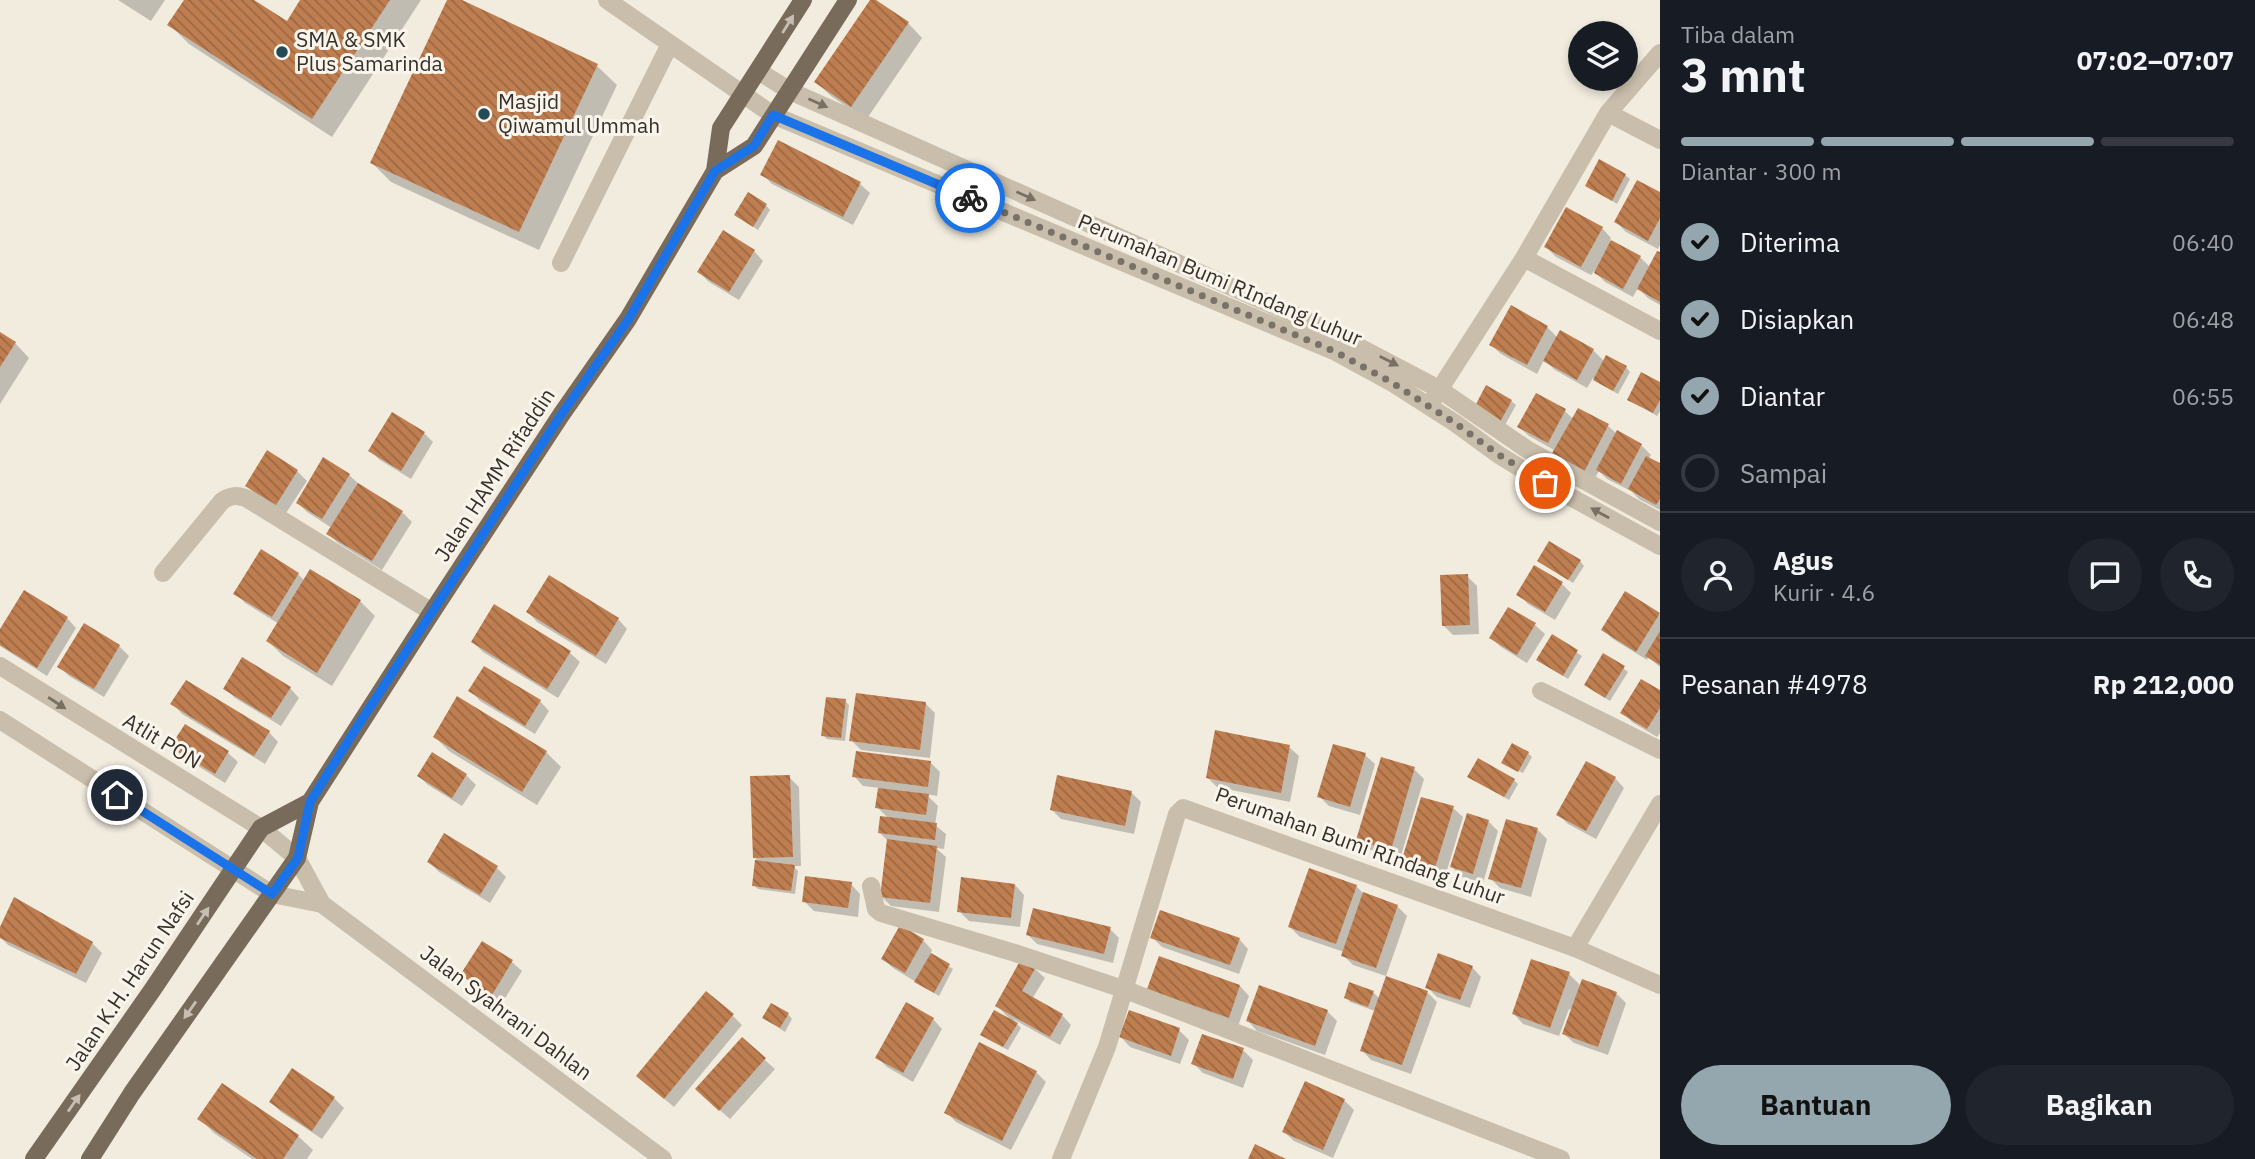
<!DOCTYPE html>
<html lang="id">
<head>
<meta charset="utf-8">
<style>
	body { margin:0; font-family:"IBM Plex Sans",sans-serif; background:#20242c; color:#f1f3f6; height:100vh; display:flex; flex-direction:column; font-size:26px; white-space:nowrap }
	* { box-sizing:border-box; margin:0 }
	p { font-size:23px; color:#9ea1a6 }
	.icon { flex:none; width:38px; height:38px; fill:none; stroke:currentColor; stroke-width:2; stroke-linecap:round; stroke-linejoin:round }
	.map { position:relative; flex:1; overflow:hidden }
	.details { display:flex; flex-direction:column; background:#171b24; width:595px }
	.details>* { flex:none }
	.fabs { position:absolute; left:1568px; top:21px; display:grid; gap:14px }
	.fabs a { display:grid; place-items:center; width:70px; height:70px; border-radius:50%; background:#171b24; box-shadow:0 4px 10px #0003; font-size:35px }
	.pin { position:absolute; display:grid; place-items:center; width:60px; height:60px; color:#fff; margin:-30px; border:4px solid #fff; border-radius:50%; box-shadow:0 2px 7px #0007 }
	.courier { position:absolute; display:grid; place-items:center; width:70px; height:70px; margin:-35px; border:5px solid #1a73e8; border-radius:50%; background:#fff; color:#222; box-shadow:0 2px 9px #0007 }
	.overview em { font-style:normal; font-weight:700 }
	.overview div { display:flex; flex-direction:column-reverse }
	.overview { display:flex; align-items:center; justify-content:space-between; height:119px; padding:0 21px }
	h1 { font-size:46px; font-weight:700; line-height:52px }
	.bar { display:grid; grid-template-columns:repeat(4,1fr); gap:10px 7px; align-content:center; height:84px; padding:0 21px }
	.bar i { height:9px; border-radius:5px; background:#363941 }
	.bar .current { background:#94a7ae }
	.bar p { grid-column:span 4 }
	.line { display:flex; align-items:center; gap:18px; padding:0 21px; border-top:2px solid #363941 }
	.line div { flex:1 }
	.round { display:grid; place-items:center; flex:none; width:74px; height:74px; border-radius:37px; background:#20242c }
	ol { padding:0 21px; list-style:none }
	li { display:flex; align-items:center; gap:21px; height:77px }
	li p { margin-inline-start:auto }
	li .icon { padding:7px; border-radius:50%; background:#94a7ae; color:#111; stroke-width:4 }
	li:last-child { color:#9ea1a6 }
	li i { width:38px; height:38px; border:4px solid #363941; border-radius:50% }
	.action { display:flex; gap:14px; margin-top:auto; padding:14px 21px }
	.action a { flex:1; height:80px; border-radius:42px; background:#94a7ae; color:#111; font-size:28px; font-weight:700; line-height:80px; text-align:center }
	.action a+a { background:#20242c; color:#f1f3f6 }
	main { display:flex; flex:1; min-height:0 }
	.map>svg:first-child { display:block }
	.shadow { fill:#0003 }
	.building { fill:url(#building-back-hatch) }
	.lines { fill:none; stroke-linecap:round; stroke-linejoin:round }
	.minor { stroke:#c9beab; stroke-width:18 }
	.major { stroke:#796b5c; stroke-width:18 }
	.oneway { fill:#c6beb2 }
	.oneway2 { fill:#797064 }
	.done { stroke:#797269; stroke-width:7; stroke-dasharray:0 12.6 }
	.route { stroke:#1a73e8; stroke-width:9 }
	.poi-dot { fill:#224a57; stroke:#f9f5ec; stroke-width:2.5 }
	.labels { text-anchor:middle; stroke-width:6; stroke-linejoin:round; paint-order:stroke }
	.poi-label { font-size:21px; fill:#38312a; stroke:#f9f5ec; text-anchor:start }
	.street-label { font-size:21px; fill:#38312a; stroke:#f9f5ec }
</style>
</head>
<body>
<main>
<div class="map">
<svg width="1660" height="1159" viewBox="0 0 1660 1159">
	<defs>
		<pattern id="building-back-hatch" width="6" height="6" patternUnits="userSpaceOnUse" patternTransform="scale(1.75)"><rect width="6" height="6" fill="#bf7e50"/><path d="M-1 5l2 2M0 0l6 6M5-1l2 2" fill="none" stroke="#9c6843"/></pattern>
	</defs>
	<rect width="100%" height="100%" fill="#f2ecdf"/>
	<!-- shadow -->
	<path class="shadow" d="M118,0H165L151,21Z
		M186,0H250L287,24L303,0H421L332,137L189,44L170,25Z
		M449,0H458L597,66L617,85L539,250L391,182L372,163Z
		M873,0L908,23L922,38L866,120L831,96L816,82Z
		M779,143L860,184L870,193L853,225L772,184L762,174Z
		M1625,175L1630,179L1617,204L1587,185Z
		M1637,182L1660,194V245L1658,249L1626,232L1616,222Z
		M766,205L770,210L758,230L736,215Z
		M1602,228L1611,238L1610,241L1640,257L1650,267L1658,253L1660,254V305L1648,298L1638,288L1633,297L1605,282L1594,271L1591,275L1556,257L1546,247Z
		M754,251L763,261L739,300L709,282L699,272Z
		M1547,327L1558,338L1593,350L1605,362L1626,367L1630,372L1618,394L1600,384L1593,378L1587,388L1555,370L1544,360L1537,374L1501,354L1491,345Z
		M0,334L15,343L29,358L0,404Z
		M1642,375L1660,384V411L1657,416L1629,399Z
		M1511,401L1516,405L1505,425L1481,412Z
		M1578,410L1608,426L1617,434L1641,445L1651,455L1648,459L1660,465V510L1639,499L1631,491L1607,479L1599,471L1594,480L1556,451L1529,436L1519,427L1565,411L1573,419Z
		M424,433L433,442L411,479L380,460L370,451Z
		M297,471L307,481L286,513L256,495L247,486Z
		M349,475L359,484L402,512L412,522L382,570L338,543L328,534L332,528L307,512L298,503Z
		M1539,561H1580L1584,566L1573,583Z
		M311,571L360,601L375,616L332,686L283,656L268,641L279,624L245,603L236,593L298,574L305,581Z
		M1467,576L1477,586L1479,634L1453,635L1443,625Z
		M1562,584L1571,593L1555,620L1528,604L1518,594Z
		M1625,594L1660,615V667L1648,657L1647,660L1613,639L1603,630Z
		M495,607L570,653L580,662L558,698L483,652L473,642Z
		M1509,609L1535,625L1545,634L1527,663L1501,647L1491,638Z
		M528,612L618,619L627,629L606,664L537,622Z
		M67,618L76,628L47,676L0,646V633Z
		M1553,637L1582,656L1568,679L1539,660Z
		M119,646L129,656L104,697L69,676L60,667Z
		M1623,668L1628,672L1610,701L1591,689Z
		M1641,682L1660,692V733L1657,737L1632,722L1623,713Z
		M225,688H290L299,698L281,726L235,698Z
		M471,691L540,701L549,711L535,734L480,701Z
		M458,699L546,752L561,767L537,805L449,751L435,737Z
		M845,701L849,705L845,741L827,739L823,735Z
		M925,703L935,713L930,758L861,750L851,740Z
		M173,704L269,732L278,742L265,764L182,714Z
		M185,726L228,753L238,762L225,783L182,756L172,747Z
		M1289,747L1299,756L1290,802L1217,787L1208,778Z
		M1528,753L1532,757L1523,773L1503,763Z
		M432,754L466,775L476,785L462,806L428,785L419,776Z
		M1365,755L1375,764L1360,815L1329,806L1319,796Z
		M930,762L940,772L937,796L926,794L938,806L935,825L946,834L944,849L936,848L946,857L939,912L891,906L881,896L888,841L880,833L888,818L877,807L880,788L863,786L854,776Z
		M1414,769L1424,779L1400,859L1368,849L1358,839Z
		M789,777L799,787L801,866H793L798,871L795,894L758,889L754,885L757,860L754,857Z
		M1470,777L1514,780L1518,784L1509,800Z
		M1615,778L1624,788L1596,839L1568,824L1558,814Z
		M1131,792L1141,802L1134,834L1061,819L1052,810Z
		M1453,808L1463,817L1445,877L1414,868L1404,858Z
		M1488,821L1498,831L1483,883L1462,877L1452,867Z
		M1507,821L1538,830L1547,839L1531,897L1500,888L1490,878Z
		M429,862L497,868L506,877L490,903L439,872Z
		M851,884L860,894L858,917L814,911L804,901Z
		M1015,885L1024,895L1020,927L969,921L959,911Z
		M1356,886L1365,895L1397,906L1407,916L1386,976L1353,965L1343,955L1344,952L1300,937L1290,927Z
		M1110,929L1119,938L1113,963L1037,944L1028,935Z
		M0,931L92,943L102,953L86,983L8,945L0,937Z
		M1152,937L1239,939L1248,949L1239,974L1162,947Z
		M923,940L932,950L930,955L953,969L939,996L893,968L883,959Z
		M482,944L512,962L522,971L502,1003L472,984L463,975Z
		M1472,967L1481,977L1470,1008L1437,997L1427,987Z
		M1035,969L1045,978L1032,999L1062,1015L1071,1025L1060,1045L1013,1019L1021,1028L1008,1050L987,1039L1011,1020L997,1006Z
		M1569,974L1581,986L1616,993L1626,1003L1608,1055L1574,1043L1564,1034L1573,1010L1569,1009L1559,1036L1523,1024L1514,1014Z
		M1240,986L1249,996L1238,1026L1159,999L1150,989Z
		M1373,992L1380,999L1427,992L1437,1002L1411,1074L1371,1060L1362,1050L1375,1011L1350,1002L1346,997Z
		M1327,1011L1337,1021L1325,1055L1257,1031L1248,1021Z
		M788,1014L792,1019L785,1032L764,1018Z
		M733,1016L742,1025L674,1107L648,1085Z
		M933,1019L942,1029L913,1082L887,1067L877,1057Z
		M1179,1030L1189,1040L1180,1064L1130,1047L1121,1037Z
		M1203,1036L1243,1050L1253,1060L1243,1088L1203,1073L1193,1063Z
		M742,1040L775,1069L730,1119L707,1099Z
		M1036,1072L1046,1082L1011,1150L956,1122L946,1112Z
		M334,1098L344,1108L322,1139L281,1112L271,1102Z
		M1344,1100L1354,1110L1333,1158L1294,1141L1284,1132Z
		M200,1119L298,1136L313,1150L307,1159H252L214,1133Z"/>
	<!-- building -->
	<path class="building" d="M184,0H254L287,21L300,0H390L312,119L167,25Z
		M447,0H462L598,64L519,232L370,163Z
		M870,0H876L909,22L851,107L814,82Z
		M778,140L861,182L843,217L760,175Z
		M1599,159L1626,174L1612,201L1585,186Z
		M1637,180L1660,192V218L1648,241L1614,222Z
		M748,192L767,204L753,227L734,215Z
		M1566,207L1603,227L1581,267L1544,247Z
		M723,230L755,250L729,292L697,272Z
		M1611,240L1641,256L1623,289L1594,273Z
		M1657,251L1660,252V302L1637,289Z
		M1511,305L1548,326L1527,365L1489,345Z
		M1560,330L1594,349L1577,380L1543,361Z
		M0,332L16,342L0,367Z
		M1606,355L1627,366L1613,391L1593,380Z
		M1641,372L1660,382V400L1653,413L1627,400Z
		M1486,385L1512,400L1500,422L1474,408Z
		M1536,393L1566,409L1548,443L1517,427Z
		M1578,408L1609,424L1584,472L1551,455Z
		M392,412L425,432L401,471L368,451Z
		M1617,430L1642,444L1621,484L1596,470Z
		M267,450L298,470L276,505L245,486Z
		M1646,456L1660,463V499L1656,505L1628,489Z
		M323,457L350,474L322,519L296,503Z
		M358,483L403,511L372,561L326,534Z
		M1549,541L1581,560L1568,580L1537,561Z
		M261,549L299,573L272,617L233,594Z
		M1534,565L1563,582L1545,612L1516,595Z
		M310,569L361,600L317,673L266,641Z
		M1468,574L1470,625L1442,626L1440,575Z
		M549,575L619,618L596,656L526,612Z
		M24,590L68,617L37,668L0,645V629Z
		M1625,591L1660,613L1636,652L1601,630Z
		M494,604L571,651L547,689L471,642Z
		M1508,607L1536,623L1517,655L1489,638Z
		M84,623L120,645L94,689L57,667Z
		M1660,631V665L1645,656Z
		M1552,634L1578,650L1563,676L1536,660Z
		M1603,653L1625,666L1605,698L1584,685Z
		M242,657L291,687L271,718L223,689Z
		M484,666L541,700L525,726L468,691Z
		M1641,679L1660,690V708L1647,729L1620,713Z
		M186,680L270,731L254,756L170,704Z
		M856,693L926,702L920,750L849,741Z
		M457,696L547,751L522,792L433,737Z
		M826,697L846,699L841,738L821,736Z
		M185,724L229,751L215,774L170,747Z
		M1215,730L1290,745L1281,793L1206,778Z
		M1512,743L1529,752L1518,772L1501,763Z
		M1333,744L1366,753L1350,807L1317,797Z
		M856,751L931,761L928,787L852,777Z
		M432,752L467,774L452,798L417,776Z
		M1381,757L1415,767L1391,850L1356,840Z
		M1478,758L1515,779L1504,797L1467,777Z
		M1586,761L1616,777L1586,831L1556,815Z
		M790,775L793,857L753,858L750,776Z
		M1057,775L1132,791L1125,826L1050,810Z
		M878,788L929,794L926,815L875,808Z
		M1421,797L1454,806L1435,868L1402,859Z
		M1467,813L1489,820L1473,874L1450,867Z
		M880,816L937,823L935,840L878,833Z
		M1506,819L1538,828L1521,888L1488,879Z
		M444,833L498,866L480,895L427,862Z
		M887,839L937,846L930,903L880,897Z
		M755,860L795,865L791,891L752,886Z
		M1309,868L1357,885L1336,944L1288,927Z
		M805,876L852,882L848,908L802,902Z
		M961,877L1015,884L1011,918L957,912Z
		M1363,892L1398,905L1376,968L1341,956Z
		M14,897L93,942L76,974L0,938V927Z
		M1033,908L1111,927L1104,954L1026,935Z
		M1160,910L1240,938L1230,965L1150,938Z
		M900,925L924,939L905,973L881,959Z
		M482,941L513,960L492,995L460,975Z
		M931,953L950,964L934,993L914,982Z
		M1438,953L1473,966L1460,1000L1425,988Z
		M1159,956L1240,985L1229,1018L1147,989Z
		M1021,959L1036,967L1022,991L1063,1014L1050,1037L995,1006Z
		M1531,959L1570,972L1550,1028L1512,1014Z
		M1386,976L1428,991L1402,1065L1360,1051Z
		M1582,979L1617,992L1598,1047L1562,1034Z
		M1349,982L1374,991L1368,1007L1344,998Z
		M1259,985L1328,1010L1315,1046L1246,1021Z
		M706,991L734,1014L664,1099L636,1076Z
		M906,1002L934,1018L903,1073L875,1058Z
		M771,1003L789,1013L780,1028L762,1018Z
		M994,1010L1018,1023L1003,1047L980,1035Z
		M1129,1010L1180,1028L1171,1056L1119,1037Z
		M1202,1034L1244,1048L1233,1079L1191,1064Z
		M742,1037L766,1058L719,1111L695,1089Z
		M979,1042L1037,1071L1002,1141L944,1113Z
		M292,1068L335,1097L312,1131L269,1102Z
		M1305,1081L1345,1099L1323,1150L1282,1132Z
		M222,1083L299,1135L283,1159H257L197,1119Z
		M1255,1144L1286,1159H1248Z"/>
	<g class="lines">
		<!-- minor -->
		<path class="minor" d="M607,0L773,115L1336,352L1391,382L1455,423L1499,455L1545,483L1660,546
			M758,71L790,91L1317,325L1439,389L1528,450L1660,522
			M1608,113L1660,140
			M1524,258L1660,331
			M561,263L670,44
			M1434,398L1524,258L1608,113L1660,53
			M163,573L222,501C231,495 236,495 246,498L432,612
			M0,666L261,828L297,858L322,904L663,1159
			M1541,691L1660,750
			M0,720L272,894L322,904
			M871,886L876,909L881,913L1015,953L1126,990L1561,1159
			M1575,948L1660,804
			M1061,1159L1107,1047L1177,814L1183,808L1575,948L1660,985"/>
		<!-- major -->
		<path class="major" d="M715,171L754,146L848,0
			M34,1159L153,989L261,828L310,802
			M90,1159L132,1093L297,858L310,802L432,612L561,415L628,319L715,171L721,128L803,0"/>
	</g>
	<!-- one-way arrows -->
	<defs><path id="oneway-solid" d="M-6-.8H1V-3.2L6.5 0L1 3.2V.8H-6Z" transform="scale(1.75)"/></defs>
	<g class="oneway">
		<use href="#oneway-solid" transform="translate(788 24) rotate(-58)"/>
		<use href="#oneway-solid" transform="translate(203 916) rotate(-56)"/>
		<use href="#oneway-solid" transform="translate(190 1010) rotate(125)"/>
		<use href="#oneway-solid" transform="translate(74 1103) rotate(-55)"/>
	</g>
	<g class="oneway2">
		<use href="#oneway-solid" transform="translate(818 103) rotate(24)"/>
		<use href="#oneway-solid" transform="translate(1026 196) rotate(24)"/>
		<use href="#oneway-solid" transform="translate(1389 361) rotate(27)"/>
		<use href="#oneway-solid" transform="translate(1600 513) rotate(-151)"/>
		<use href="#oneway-solid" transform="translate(57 703) rotate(33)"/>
	</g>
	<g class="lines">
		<!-- done -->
		<path class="done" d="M970,198L1336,352L1391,382L1455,423L1499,455L1545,483"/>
		<!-- route -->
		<path class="route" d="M117,795L272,894L298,858L310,802L357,727L561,415L628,320L715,171L754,146L773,115L970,198"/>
	</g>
	<!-- markers -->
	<g class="poi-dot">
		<circle cx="282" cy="52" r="7"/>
		<circle cx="484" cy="114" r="7"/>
	</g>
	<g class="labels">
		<!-- poi labels -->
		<g class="poi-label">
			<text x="296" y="47">SMA &amp; SMK<tspan x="296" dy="24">Plus Samarinda</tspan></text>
			<text x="498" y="109">Masjid<tspan x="498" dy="24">Qiwamul Ummah</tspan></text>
		</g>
		<!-- street labels -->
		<g class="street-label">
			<text transform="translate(1220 280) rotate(23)" y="7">Perumahan Bumi RIndang Luhur</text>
			<text transform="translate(495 475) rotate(-57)" y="7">Jalan HAMM Rifaddin</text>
			<text transform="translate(162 741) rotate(31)" y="7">Atlit PON</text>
			<text transform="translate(1360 846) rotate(20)" y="7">Perumahan Bumi RIndang Luhur</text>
			<text transform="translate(130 981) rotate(-56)" y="7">Jalan K.H. Harun Nafsi</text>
			<text transform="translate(506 1013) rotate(37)" y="7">Jalan Syahrani Dahlan</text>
		</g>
	</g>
</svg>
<div class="fabs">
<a><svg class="icon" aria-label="layers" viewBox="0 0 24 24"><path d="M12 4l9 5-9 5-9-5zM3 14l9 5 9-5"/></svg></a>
</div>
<div class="pin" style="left:1545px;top:483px;background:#ea580c"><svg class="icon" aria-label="bag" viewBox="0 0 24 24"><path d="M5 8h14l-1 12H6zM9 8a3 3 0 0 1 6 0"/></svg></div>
<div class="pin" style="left:117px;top:795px;background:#1f2937"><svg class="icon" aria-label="home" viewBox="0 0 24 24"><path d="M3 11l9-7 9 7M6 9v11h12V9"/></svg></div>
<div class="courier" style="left:970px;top:198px"><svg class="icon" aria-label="bike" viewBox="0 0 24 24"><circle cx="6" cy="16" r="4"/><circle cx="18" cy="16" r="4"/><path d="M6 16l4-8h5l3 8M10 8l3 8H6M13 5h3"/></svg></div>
</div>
<section class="details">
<div class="overview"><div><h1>3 mnt</h1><p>Tiba dalam</p></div><em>07:02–07:07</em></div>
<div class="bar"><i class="current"></i><i class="current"></i><i class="current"></i><i></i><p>Diantar · 300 m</p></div>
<ol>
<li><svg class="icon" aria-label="check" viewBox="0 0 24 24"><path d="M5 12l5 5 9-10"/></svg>Diterima<p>06:40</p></li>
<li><svg class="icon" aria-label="check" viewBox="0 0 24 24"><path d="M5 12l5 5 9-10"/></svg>Disiapkan<p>06:48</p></li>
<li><svg class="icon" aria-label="check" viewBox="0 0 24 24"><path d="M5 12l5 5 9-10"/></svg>Diantar<p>06:55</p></li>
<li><i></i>Sampai</li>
</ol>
<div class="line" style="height:126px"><a class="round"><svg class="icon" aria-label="person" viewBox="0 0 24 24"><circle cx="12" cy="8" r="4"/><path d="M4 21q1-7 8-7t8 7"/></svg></a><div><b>Agus</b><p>Kurir · 4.6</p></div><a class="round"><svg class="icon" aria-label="chat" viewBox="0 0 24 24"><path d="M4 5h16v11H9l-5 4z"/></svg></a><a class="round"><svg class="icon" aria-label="phone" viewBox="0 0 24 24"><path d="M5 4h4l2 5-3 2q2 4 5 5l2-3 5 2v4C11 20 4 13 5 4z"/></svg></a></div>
<div class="line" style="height:91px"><div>Pesanan #4978</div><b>Rp 212,000</b></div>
<div class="action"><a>Bantuan</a><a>Bagikan</a></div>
</section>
</main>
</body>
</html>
